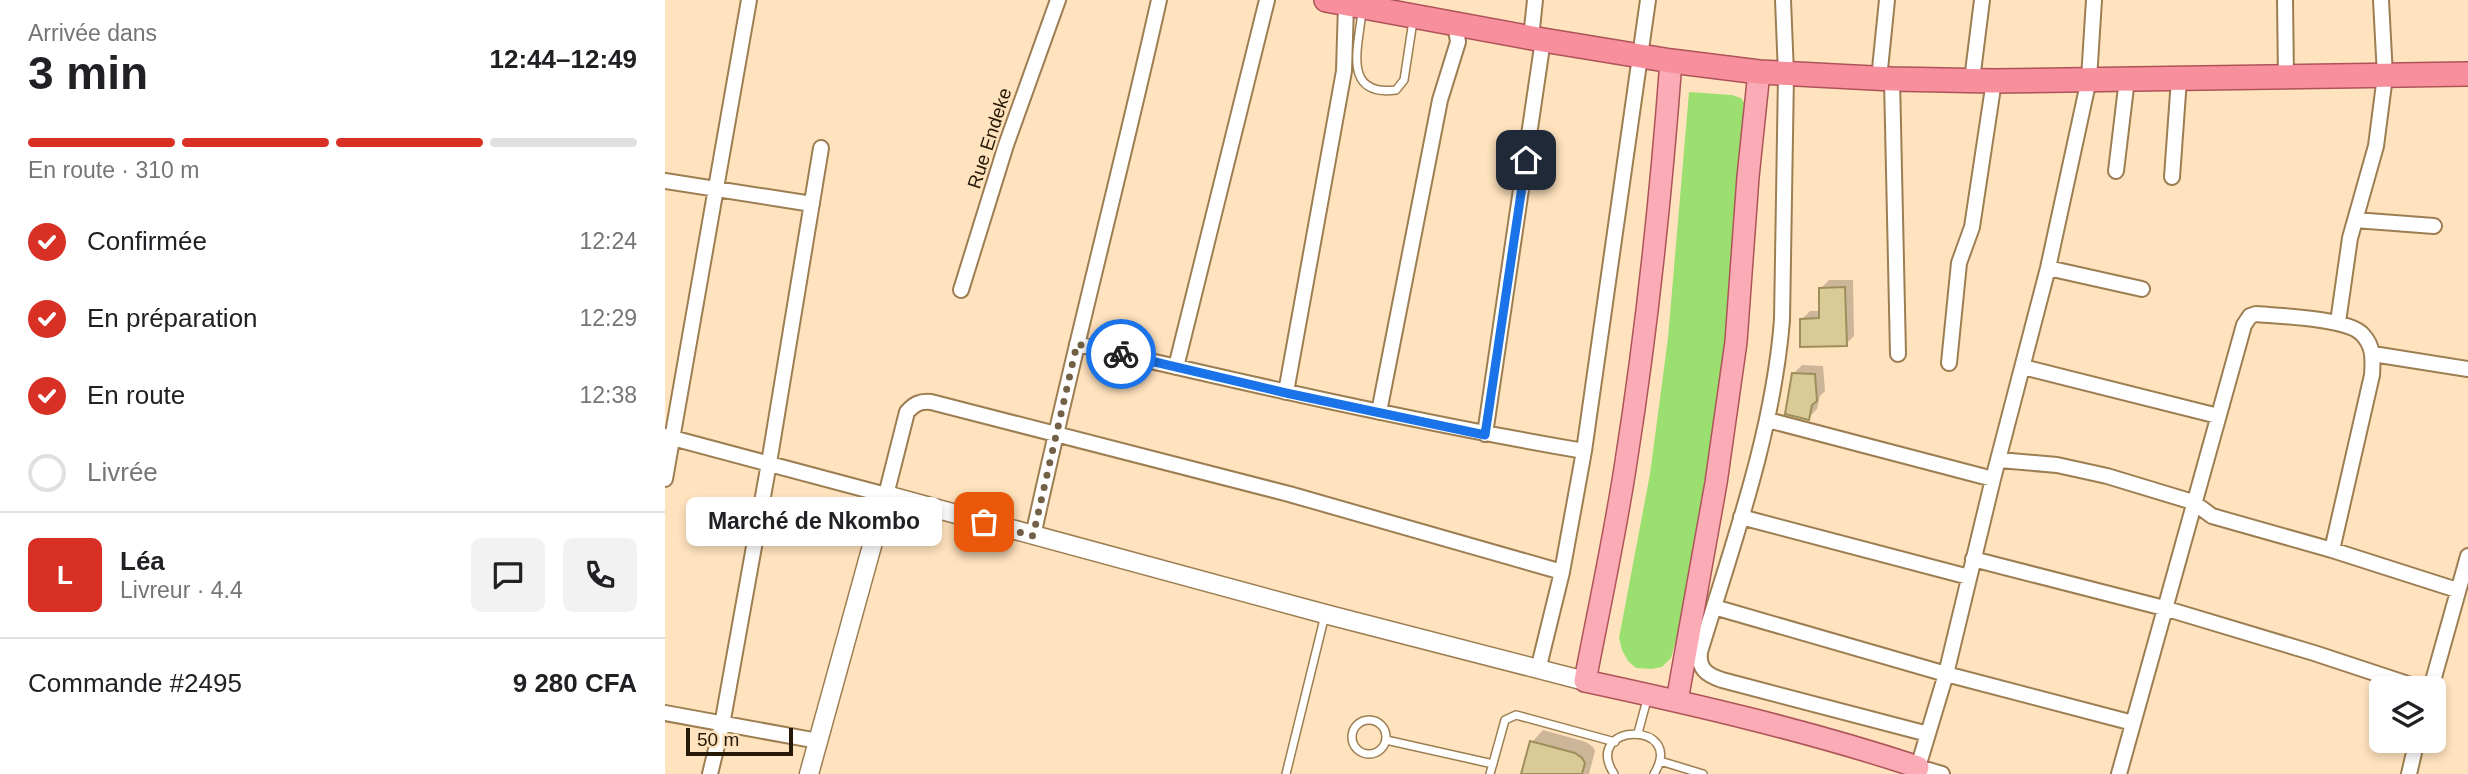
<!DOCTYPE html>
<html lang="fr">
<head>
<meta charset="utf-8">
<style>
	body { margin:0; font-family:Arial,sans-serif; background:#f2f2f2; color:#202124; height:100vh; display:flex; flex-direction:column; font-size:26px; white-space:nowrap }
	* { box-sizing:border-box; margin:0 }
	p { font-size:23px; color:#757577 }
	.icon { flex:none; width:38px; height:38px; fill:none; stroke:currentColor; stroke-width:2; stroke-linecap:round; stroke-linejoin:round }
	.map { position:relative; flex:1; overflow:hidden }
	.drawer { display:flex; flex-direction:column; background:#fff; width:665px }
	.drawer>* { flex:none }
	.fabs { position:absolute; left:1704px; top:676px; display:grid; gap:14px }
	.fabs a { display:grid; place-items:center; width:77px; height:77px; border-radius:10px; background:#fff; box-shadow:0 4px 10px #0003; font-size:35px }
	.scale { position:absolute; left:21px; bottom:18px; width:107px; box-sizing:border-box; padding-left:7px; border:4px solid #261907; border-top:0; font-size:19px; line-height:24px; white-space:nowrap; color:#261907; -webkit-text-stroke:5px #ffe3be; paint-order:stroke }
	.pin { position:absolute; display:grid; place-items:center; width:60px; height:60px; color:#fff; margin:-30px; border-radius:14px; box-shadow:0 4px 10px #0006 }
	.courier { position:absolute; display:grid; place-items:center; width:70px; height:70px; margin:-35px; border:5px solid #1a73e8; border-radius:50%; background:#fff; color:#222; box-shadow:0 2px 9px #0007 }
	.bubble { position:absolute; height:49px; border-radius:10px; background:#fff; box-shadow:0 4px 10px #0003; font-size:23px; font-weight:600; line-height:49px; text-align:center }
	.head em { font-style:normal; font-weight:600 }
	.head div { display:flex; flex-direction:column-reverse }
	.head { display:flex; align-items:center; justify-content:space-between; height:119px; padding:0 28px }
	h1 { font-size:46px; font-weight:600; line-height:52px }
	.bar { display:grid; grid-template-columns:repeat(4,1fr); gap:10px 7px; align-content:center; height:84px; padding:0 28px }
	.bar i { height:9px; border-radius:5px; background:#e0e0e0 }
	.bar .current { background:#d93025 }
	.bar p { grid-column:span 4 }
	.line { display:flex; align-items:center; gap:18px; padding:0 28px; border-top:2px solid #e0e0e0 }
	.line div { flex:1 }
	.round { display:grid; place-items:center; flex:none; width:74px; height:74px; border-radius:10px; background:#f2f2f2 }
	ol { padding:0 28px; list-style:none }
	li { display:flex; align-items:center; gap:21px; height:77px }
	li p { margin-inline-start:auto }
	li .icon { padding:7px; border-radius:50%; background:#d93025; color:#fff; stroke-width:4 }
	li:last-child { color:#757577 }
	li i { width:38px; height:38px; border:4px solid #e0e0e0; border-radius:50% }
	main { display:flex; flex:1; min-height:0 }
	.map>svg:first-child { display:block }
	.green { fill:#9cdf71 }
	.shadow { fill:#0003 }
	.building { fill:#dacb96; stroke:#9d8f5b; stroke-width:2 }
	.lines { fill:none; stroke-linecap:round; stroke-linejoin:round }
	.service-casing { stroke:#9d7e52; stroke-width:10 }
	.minor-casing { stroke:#9d7e52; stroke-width:18 }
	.tertiary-casing { stroke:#9d7e52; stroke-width:21 }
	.primary-casing { stroke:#ad5458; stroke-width:24 }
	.trunk-casing { stroke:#ad5458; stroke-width:26 }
	.service { stroke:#fff; stroke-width:7 }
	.minor { stroke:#fff; stroke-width:14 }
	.tertiary { stroke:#fff; stroke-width:18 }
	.primary { stroke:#faabb5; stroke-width:21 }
	.trunk { stroke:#f88f9c; stroke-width:23 }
	.done { stroke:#726047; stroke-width:7; stroke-dasharray:0 12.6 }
	.route { stroke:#1a73e8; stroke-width:9 }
	.labels { text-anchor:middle; stroke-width:5; stroke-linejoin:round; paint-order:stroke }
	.street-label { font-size:19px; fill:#261907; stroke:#ffe3be }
</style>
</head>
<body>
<main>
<section class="drawer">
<div class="head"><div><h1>3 min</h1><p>Arrivée dans</p></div><em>12:44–12:49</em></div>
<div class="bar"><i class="current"></i><i class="current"></i><i class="current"></i><i></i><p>En route · 310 m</p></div>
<ol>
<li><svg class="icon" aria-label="check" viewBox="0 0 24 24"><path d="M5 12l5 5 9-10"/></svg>Confirmée<p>12:24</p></li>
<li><svg class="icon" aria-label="check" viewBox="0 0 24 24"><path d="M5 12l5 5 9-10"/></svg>En préparation<p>12:29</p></li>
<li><svg class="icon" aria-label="check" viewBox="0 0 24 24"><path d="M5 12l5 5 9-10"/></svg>En route<p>12:38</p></li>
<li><i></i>Livrée</li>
</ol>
<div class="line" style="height:126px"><b class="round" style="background:#d93025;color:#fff">L</b><div><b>Léa</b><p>Livreur · 4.4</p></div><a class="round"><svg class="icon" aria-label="chat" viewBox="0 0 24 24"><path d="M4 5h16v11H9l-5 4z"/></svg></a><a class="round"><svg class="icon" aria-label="phone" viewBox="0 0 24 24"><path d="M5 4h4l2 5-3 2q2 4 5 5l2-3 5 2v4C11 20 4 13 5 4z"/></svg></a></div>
<div class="line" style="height:91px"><div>Commande #2495</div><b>9 280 CFA</b></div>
</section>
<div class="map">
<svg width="1803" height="774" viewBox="0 0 1803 774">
	<rect width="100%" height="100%" fill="#ffe3be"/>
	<!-- green -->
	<path class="green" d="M1024,92L1067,95L1076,98L1080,104L1078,137L1062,334L1051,414L1014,630L1006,658L997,667L986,669L971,668L963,661L957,650L954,638L985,474L1003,338Z"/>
	<!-- shadow -->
	<path class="shadow" d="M1164,280H1188L1189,336L1181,344L1136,320L1145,311H1156L1155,289Z
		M1137,365L1158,366L1160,391L1155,396L1152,409L1143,418L1128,374Z
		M878,730L921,742L928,747L930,751L924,774H858L867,742Z"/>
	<!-- building -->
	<path class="building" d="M1180,287L1182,346L1135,347V319L1154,318V288Z
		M1127,373L1150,374L1152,401L1147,405L1144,420L1120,414Z
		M865,741L910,753L917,758L920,763L917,774H856Z"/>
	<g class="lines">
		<!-- service casing -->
		<g class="service-casing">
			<path id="service" d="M697,11C694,45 676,97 731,90L739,80L748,21
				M687 737a17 17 0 1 1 34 0a17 17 0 1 1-34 0Z
				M973,733L983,696
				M721,740L828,764
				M995,761L1038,774
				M621,774L660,615
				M825,774L840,720L851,715L950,742
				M949,774C916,722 1022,720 989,774"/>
		</g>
		<!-- minor casing -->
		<g class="minor-casing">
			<path id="minor" d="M1118,0L1121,74L1117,320C1108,434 1068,543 1035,652C1033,669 1042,675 1057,680L1263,734
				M1620,0L1621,77
				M866,38L870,0
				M1214,79L1222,0
				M1227,79L1233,354
				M1307,80L1317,0
				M1451,171L1462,79
				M1507,177L1514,79
				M0,181L147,204
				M1690,220L1769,226
				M1383,268L1477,289
				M296,290L341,145L393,0
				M1673,322L1685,238L1711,146L1720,76L1716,0
				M412,344C580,383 749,422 919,451
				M1708,354L1803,369
				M1284,363L1294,263L1307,227L1329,81
				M511,367L602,0
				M1358,367L1553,416
				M621,392L679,71L681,4
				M714,412L775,100L793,42L790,23
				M1103,420L1328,479
				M820,434L878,40
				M0,436L221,495L242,412C249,404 255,401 266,402L624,494L897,572
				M1334,460L1392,465L1442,476L1528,502L1547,516L1667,550L1792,590
				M0,479L84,0
				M1076,517L1304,577
				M368,536C407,356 454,179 494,0
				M1308,559L1499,608L1649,653L1755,688
				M1049,607L1281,674L1468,723
				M873,670L897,572L919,451L983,0
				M1766,688L1803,556
				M0,713L153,741
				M45,774L57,725L104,463L156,148
				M1277,774L1253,767L1281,674L1328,479L1383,268L1424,79L1429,0
				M1454,774L1579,325L1585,316L1591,314C1614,316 1682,318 1697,334C1709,346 1708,360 1707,375L1667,550
				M1744,774L1752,740"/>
		</g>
		<!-- tertiary casing -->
		<g class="tertiary-casing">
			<path id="tertiary" d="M144,774L221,495L660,614L920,681"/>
		</g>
		<!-- primary casing -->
		<g class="primary-casing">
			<path id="primary" d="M1006,61C996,195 982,329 961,462C950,535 934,608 920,681C1032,705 1144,731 1253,767L1250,774
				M1012,701L1051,483L1071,342L1083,177L1094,72"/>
		</g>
		<!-- trunk casing -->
		<g class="trunk-casing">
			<path id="trunk" d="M661,0L878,40L1006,61L1094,72L1227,79L1329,81L1803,74"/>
		</g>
		<!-- service -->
		<use href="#service" class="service"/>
		<!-- minor -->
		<use href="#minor" class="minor"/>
		<!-- tertiary -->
		<use href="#tertiary" class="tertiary"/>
		<!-- primary -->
		<use href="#primary" class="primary"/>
		<!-- trunk -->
		<use href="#trunk" class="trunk"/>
	</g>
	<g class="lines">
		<!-- done -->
		<path class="done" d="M319,522L368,536L412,344L456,354"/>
		<!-- route -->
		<path class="route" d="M456,354L621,393L820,435L861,160"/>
	</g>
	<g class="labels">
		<!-- street labels -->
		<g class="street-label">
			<text transform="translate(324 138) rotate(-72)" y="7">Rue Endeke</text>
		</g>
	</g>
</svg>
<div class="fabs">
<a><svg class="icon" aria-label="layers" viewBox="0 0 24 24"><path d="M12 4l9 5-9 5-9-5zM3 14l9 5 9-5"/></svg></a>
</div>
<div class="scale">50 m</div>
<div class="pin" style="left:319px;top:522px;background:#ea580c"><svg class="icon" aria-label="bag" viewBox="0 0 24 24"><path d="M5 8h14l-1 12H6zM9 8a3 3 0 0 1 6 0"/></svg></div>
<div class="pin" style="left:861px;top:160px;background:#1f2937"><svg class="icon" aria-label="home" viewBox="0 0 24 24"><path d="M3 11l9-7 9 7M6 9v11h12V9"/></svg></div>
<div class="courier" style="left:456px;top:354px"><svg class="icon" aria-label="bike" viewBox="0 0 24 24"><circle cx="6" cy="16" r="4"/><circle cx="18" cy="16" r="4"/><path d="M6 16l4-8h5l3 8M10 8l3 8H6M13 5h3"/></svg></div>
<div class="bubble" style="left:21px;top:497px;width:256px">Marché de Nkombo</div>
</div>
</main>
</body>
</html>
